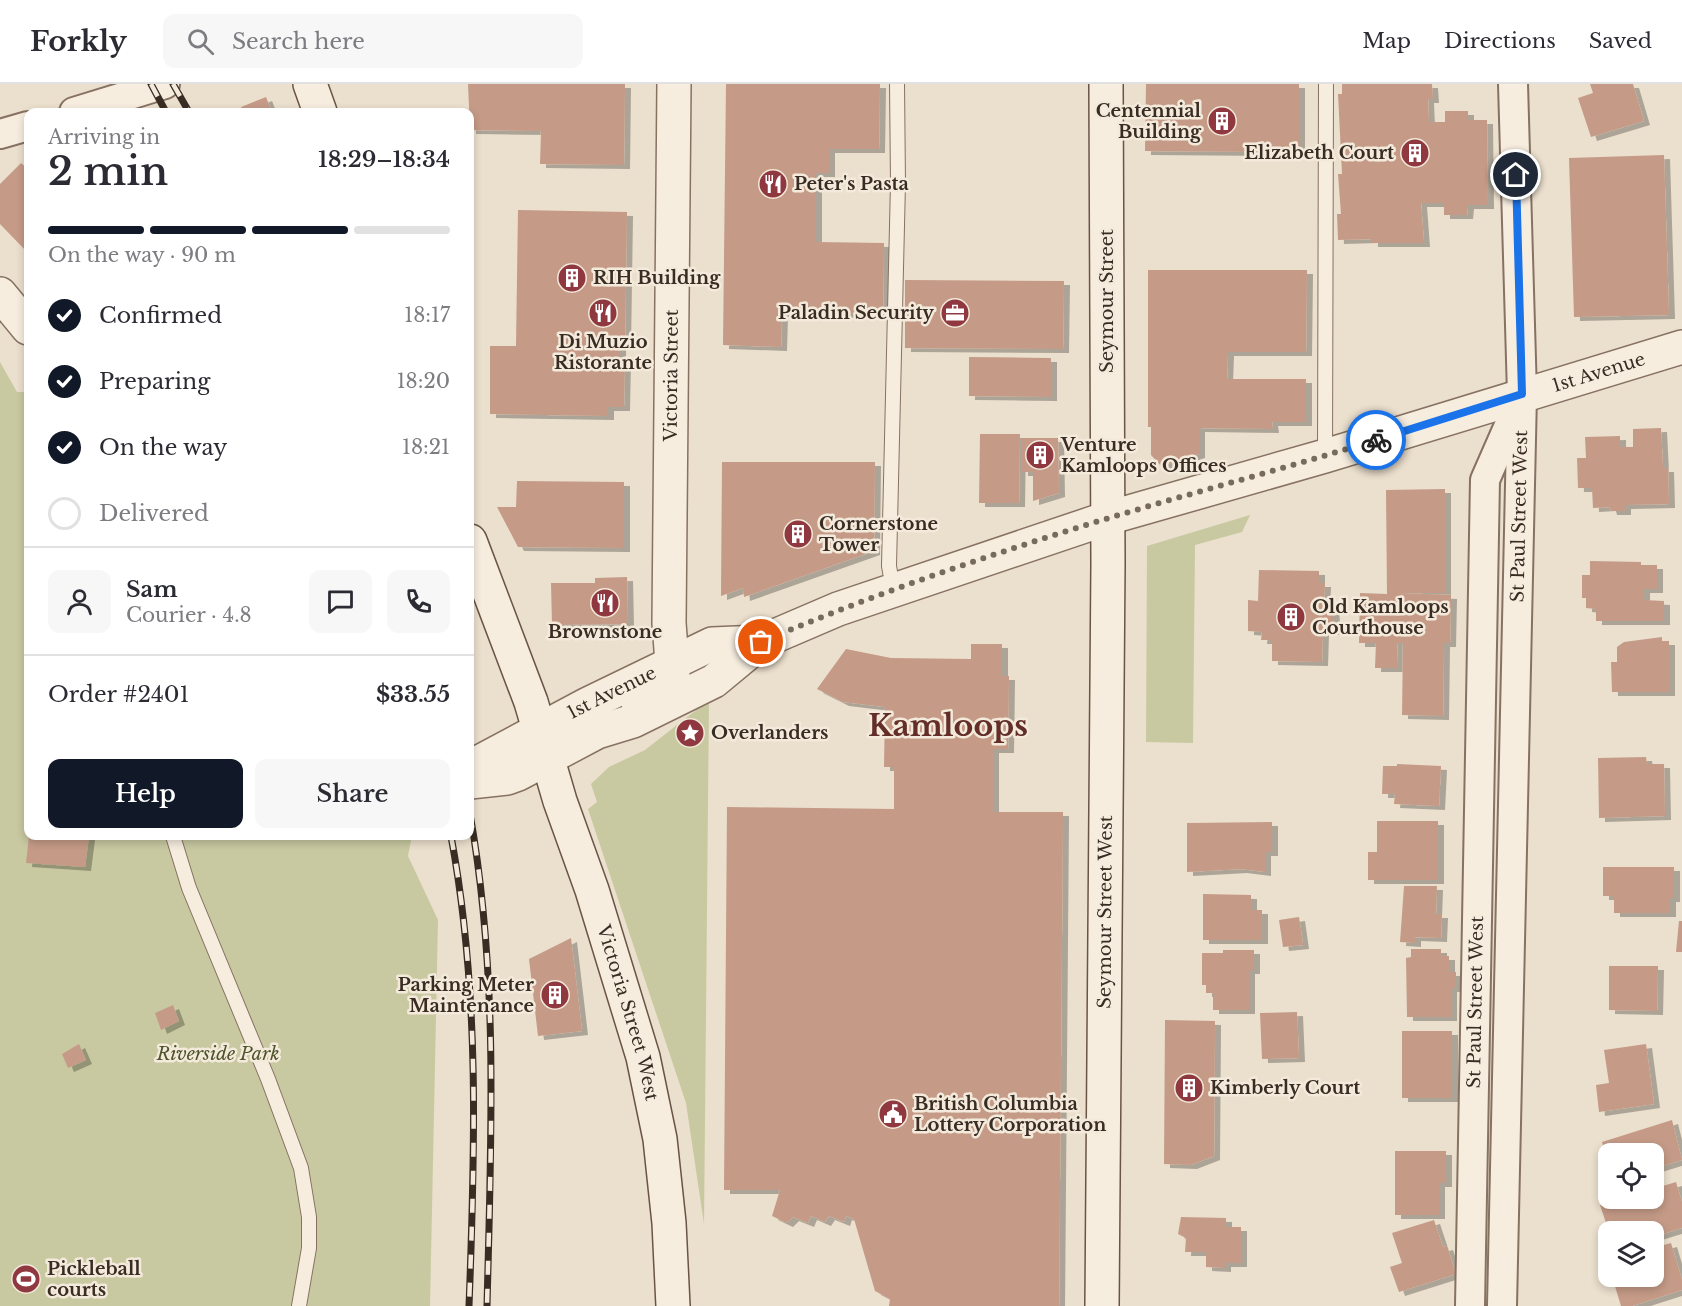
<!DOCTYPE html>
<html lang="en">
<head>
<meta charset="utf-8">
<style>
	body { margin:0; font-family:"Libre Baskerville",serif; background:#f7f7f7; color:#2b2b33; height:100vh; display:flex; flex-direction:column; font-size:22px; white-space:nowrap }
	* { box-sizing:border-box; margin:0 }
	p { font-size:20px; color:#7c7c81 }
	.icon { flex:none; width:33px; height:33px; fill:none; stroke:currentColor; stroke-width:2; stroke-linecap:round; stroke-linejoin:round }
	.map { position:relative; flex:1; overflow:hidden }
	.drawer { position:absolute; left:24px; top:24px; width:450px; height:732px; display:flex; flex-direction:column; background:#fff; border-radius:12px; box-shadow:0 3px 9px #0003 }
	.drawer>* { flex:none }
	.tools { position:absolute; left:1598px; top:1059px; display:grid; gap:12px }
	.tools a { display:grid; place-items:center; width:66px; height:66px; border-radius:12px; background:#fff; box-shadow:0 3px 9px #0003; font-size:30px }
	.pin { position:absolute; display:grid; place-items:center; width:51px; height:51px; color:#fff; margin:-26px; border:3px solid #fff; border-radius:50%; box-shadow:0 2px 6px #0007 }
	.courier { position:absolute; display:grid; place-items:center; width:60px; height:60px; margin:-30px; border:4px solid #1a73e8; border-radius:50%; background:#fff; color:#222; box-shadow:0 2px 8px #0007 }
	.headline em { font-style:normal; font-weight:600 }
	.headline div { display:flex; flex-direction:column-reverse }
	.headline { display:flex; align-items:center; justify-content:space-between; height:102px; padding:0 24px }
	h1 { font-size:39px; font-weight:600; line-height:45px }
	.bar { display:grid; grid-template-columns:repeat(4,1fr); gap:9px 6px; align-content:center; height:72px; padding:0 24px }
	.bar i { height:8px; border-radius:4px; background:#e1e1e2 }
	.bar .on { background:#111827 }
	.bar p { grid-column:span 4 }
	.line { display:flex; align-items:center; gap:15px; padding:0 24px; border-top:2px solid #e1e1e2 }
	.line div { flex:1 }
	.round { display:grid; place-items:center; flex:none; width:63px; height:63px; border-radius:12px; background:#f7f7f7 }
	ol { padding:0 24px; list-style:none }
	li { display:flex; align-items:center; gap:18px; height:66px }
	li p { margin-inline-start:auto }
	li .icon { padding:6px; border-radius:50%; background:#111827; color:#fff; stroke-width:4 }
	li:last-child { color:#7c7c81 }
	li i { width:33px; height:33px; border:3px solid #e1e1e2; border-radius:50% }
	.cta { display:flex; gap:12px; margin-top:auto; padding:12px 24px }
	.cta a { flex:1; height:69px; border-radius:12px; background:#111827; color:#fff; font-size:24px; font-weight:600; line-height:69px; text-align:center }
	.cta a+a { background:#f7f7f7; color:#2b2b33 }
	header { display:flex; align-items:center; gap:36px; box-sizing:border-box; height:84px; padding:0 30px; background:#fff; border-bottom:2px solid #e1e1e2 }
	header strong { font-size:28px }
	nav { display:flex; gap:33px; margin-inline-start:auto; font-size:21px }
	.search { width:420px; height:54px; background:#f7f7f7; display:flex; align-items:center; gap:15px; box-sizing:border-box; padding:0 21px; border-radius:12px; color:#7c7c81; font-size:22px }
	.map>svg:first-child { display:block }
	.green { fill:#c8c9a1 }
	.building { fill:#c59b87; filter:url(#shadow) }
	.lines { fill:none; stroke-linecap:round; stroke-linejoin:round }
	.service-casing { stroke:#877262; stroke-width:16 }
	.minor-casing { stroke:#877262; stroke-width:32 }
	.tertiary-casing { stroke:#877262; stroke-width:36 }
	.secondary-casing { stroke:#695445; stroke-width:36 }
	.service { stroke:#f6eddf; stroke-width:14 }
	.minor { stroke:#f6eddf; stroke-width:28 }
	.tertiary { stroke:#f6eddf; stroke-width:33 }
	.secondary { stroke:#f6eddf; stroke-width:33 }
	.rail-casing { stroke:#392c23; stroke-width:7 }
	.rail { stroke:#f3eadb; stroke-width:4.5; stroke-dasharray:14; stroke-linecap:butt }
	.done { stroke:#776b5e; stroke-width:6; stroke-dasharray:0 10.8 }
	.route { stroke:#1a73e8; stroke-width:8 }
	.labels { text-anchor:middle; stroke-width:5; stroke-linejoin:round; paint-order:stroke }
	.poi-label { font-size:18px; font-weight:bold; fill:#392c23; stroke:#f3eadb; text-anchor:start }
	.street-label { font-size:18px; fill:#392c23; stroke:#f3eadb }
	.park-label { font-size:18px; font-style:italic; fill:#4d542c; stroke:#f3eadb }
	.town-label { font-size:30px; font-weight:bold; fill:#622e27; stroke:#f3eadb }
</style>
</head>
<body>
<header>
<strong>Forkly</strong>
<div class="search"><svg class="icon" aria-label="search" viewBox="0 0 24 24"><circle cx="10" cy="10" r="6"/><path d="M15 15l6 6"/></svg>Search here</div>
<nav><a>Map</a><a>Directions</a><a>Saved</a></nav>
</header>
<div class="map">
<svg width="1682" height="1222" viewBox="0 0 1682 1222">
	<defs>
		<filter id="shadow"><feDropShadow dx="6" dy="4" stdDeviation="0" flood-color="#0004"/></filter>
	</defs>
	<rect width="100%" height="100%" fill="#ebdfcd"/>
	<!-- green -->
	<path class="green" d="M0,278L17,308H28V752H412L408,772L438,836L430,1222H0Z
		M1250,431L1242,448L1195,461L1193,659L1146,658L1147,462Z
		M709,616L704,1140L686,1019L588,725L597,718L591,700L609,683L645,666Z"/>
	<!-- building -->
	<path class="building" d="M468,0H625L624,81L540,80L541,47L470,46Z
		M726,0H880L879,65H829V89H816V158L884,159L883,230L782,229L781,263L723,261Z
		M1146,0H1299V62L1271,68L1145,67Z
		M1342,0H1432L1433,15H1428L1429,38H1445V27H1468V36H1487L1488,121H1468L1467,131H1444V119H1421L1424,159H1372V155L1338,156L1337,130H1341L1338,90H1342L1338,10H1342Z
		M1590,0H1633L1644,37L1591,53L1578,14L1593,9Z
		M266,13L272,28H243L241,23Z
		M1664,71L1669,231L1574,233L1569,74Z
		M21,79L28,85V169L0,140V100Z
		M518,126L627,128L625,260L620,261V273H625L624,323H608V332L490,330V262H516Z
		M1148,186H1307L1306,268H1228L1227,295H1306V338H1272L1273,345L1199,344V370L1161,382L1151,371V343H1148Z
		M905,196L1064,197L1063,265L905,264Z
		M969,273L1051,274V313L969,312Z
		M1661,344L1663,384H1668L1669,420L1625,421V427H1611L1610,423L1593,424L1592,404H1578L1577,374H1586L1585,353L1620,352V363H1633V345Z
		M980,350H1020L1019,419H979Z
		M1022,354H1058L1059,409L1033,417V388H1022Z
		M722,378H875L874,467L744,513L743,504L721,512Z
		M517,397L624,398V464L518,463L497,423H516Z
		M1445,405V509H1397L1451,511L1450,559H1444L1443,632L1402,631L1403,559H1397L1398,584H1375L1376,559H1359L1360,509L1387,510L1386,406Z
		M1590,477L1641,478V481H1657V505H1644V516L1664,517V537H1596V525L1586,524V514H1582V491H1590Z
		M1259,486L1319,487V499H1325L1324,522H1333L1334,535L1333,547H1323L1322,578L1272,577V556H1261L1262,548L1248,547V516L1258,517Z
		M627,493L628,540L552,541L551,499H595V494Z
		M1662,553V557H1669V608H1612L1611,578H1617V563L1624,558Z
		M971,560H1002V592H1009L1008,665H993V728H1063L1059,1222H889L890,1215L875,1207L854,1135L846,1132L844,1138L829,1132L825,1138L811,1132L808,1139L793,1133L787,1139L772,1132L780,1106H724L727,723L894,725V683H884L885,623L843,618L817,605L846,565L891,574L971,575Z
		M1646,673L1647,680H1664L1665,732L1599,734L1598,674Z
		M1397,680L1441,682L1439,722L1394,720L1395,710H1382L1383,682H1397Z
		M1377,737H1438V796H1368V768H1377Z
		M1272,738V768H1265V788L1241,785L1187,788V739Z
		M29,752H89L85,783L26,779Z
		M1603,783H1674V814H1670V829H1614V812H1603Z
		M1404,802H1437L1436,830H1442L1441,854L1415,853V859L1400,858Z
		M1203,810L1251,811V826H1262V856H1203Z
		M1299,833L1303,861L1283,863L1279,836Z
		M1679,837H1682V868H1676Z
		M571,854L582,947L538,952L529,875Z
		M1411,865H1441V872H1449V888H1456V904H1451V933H1407L1406,874L1411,873Z
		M1223,866H1254V886H1249V926H1213V909H1206V901H1202V869H1223Z
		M1609,882H1658L1657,927L1609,926Z
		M173,921L179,937L161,946L155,929Z
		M1297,928L1299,974L1262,975L1260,929Z
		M1165,936L1215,937L1214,1072L1191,1081L1164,1080Z
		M1402,947H1452V1014H1402Z
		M79,960L86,976L68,984L62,970Z
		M1646,960L1654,1020L1599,1028L1596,1001L1609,999L1604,966Z
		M1672,1036L1682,1076L1653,1085V1070H1608L1607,1075L1602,1058Z
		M1395,1067H1446V1099H1439V1131H1395Z
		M1608,1090V1110H1605L1600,1092Z
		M1676,1098L1682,1118V1144L1653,1153V1148H1609L1600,1121L1622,1114H1653V1105Z
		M1181,1133L1226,1134V1143H1241V1179H1225V1184L1206,1183V1168H1185L1186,1154L1178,1150Z
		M1434,1136L1443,1163L1447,1162L1456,1190L1399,1208L1390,1183L1402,1179L1392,1149Z
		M1671,1159L1682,1196V1206L1632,1222H1621L1614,1199L1620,1197L1618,1192H1653V1164Z"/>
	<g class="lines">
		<!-- service casing -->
		<g class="service-casing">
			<path id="service" d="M1325,372L1326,0
				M893,505L889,482L898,99L897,0
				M173,752L189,804L268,995L301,1084L309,1133V1164L299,1222"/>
		</g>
		<!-- minor casing -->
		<g class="minor-casing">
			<g id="minor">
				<path d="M74,28L165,0"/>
				<path d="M0,50L28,42"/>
				<path id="s1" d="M1470,1222L1485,396L1517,323"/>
				<path id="s2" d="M1502,1222L1522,310L1513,0"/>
			</g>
		</g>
		<!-- tertiary casing -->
		<g class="tertiary-casing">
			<g id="tertiary">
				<path d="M0,210L28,244"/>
				<path id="s3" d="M638,618L665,605L673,592L669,539L674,0"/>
				<path id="s4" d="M470,683L588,620L712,560L761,558"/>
				<path id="s5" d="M470,698L507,694L518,690L597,648L633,637L714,597L761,558L838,525L1108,434L1325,372L1682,263"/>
			</g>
		</g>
		<!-- secondary casing -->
		<g class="secondary-casing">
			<g id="secondary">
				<path d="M310,0L320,28"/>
				<path id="s6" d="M470,457L531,618L560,717L592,806L643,973L660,1055L669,1139L673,1222"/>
				<path id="s7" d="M1102,1222L1108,479L1106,0"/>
			</g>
		</g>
		<!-- service -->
		<use href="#service" class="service"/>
		<!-- minor -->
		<use href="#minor" class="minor"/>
		<!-- tertiary -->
		<use href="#tertiary" class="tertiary"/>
		<!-- secondary -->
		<use href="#secondary" class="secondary"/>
		<!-- rail casing -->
		<g class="rail-casing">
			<path id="rail" d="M151,0L166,28
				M173,0L189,28
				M470,730C499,893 491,1057 487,1222
				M451,752C480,907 475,1065 469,1222"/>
		</g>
		<!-- rail -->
		<use href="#rail" class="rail"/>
	</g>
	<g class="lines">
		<!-- done -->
		<path class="done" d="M761,558C874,510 991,470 1109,434C1198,407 1287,384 1376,356"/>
		<!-- route -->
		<path class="route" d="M1376,356L1522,310L1516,91"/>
	</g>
	<!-- icons -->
	<defs>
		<g id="building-disc" transform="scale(1.5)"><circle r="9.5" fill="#903840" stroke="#f3eadb"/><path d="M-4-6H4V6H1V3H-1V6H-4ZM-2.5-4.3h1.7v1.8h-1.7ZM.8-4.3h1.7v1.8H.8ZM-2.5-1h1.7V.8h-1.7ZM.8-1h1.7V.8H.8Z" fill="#fff"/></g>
		<g id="restaurant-disc" transform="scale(1.5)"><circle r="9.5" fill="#903840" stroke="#f3eadb"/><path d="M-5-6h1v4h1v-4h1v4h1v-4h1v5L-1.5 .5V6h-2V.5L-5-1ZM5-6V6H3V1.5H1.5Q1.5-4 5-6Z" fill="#fff"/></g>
		<g id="office-disc" transform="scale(1.5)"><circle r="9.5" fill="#903840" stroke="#f3eadb"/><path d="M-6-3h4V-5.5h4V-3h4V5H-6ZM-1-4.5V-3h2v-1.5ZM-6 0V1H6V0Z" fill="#fff"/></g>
		<g id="sight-disc" transform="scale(1.5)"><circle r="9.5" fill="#903840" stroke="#f3eadb"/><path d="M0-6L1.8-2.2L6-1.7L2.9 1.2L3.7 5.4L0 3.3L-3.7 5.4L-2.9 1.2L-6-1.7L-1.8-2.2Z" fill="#fff"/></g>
		<g id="civic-disc" transform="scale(1.5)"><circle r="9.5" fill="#903840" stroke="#f3eadb"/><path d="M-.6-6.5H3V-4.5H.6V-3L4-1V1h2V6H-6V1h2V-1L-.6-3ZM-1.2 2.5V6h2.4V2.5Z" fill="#fff"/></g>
		<g id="stadium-disc" transform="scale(1.5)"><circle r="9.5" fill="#903840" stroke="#f3eadb"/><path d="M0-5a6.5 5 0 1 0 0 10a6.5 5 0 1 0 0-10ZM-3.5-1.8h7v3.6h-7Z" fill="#fff"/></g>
	</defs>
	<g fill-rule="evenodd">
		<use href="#building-disc" x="1222" y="37"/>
		<use href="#building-disc" x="1415" y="69"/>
		<use href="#restaurant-disc" x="773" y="100"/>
		<use href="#building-disc" x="572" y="194"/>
		<use href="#restaurant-disc" x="603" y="229"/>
		<use href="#office-disc" x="955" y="229"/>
		<use href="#building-disc" x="1040" y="371"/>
		<use href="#building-disc" x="798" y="450"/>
		<use href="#restaurant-disc" x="605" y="519"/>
		<use href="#building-disc" x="1291" y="533"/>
		<use href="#sight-disc" x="690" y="649"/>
		<use href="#building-disc" x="555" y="911"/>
		<use href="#building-disc" x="1189" y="1004"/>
		<use href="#civic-disc" x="893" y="1030"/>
		<use href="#stadium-disc" x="26" y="1195"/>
	</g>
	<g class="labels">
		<!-- poi labels -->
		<g class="poi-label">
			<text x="1201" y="33" text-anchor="end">Centennial<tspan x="1201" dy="21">Building</tspan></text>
			<text x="1394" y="75" text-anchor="end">Elizabeth Court</text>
			<text x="794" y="106">Peter's Pasta</text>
			<text x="593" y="200">RIH Building</text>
			<text x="934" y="235" text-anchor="end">Paladin Security</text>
			<text x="603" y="264" text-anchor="middle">Di Muzio<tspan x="603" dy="21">Ristorante</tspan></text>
			<text x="1061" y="367">Venture<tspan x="1061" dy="21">Kamloops Offices</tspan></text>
			<text x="819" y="446">Cornerstone<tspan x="819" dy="21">Tower</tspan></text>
			<text x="1312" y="529">Old Kamloops<tspan x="1312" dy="21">Courthouse</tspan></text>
			<text x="605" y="554" text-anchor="middle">Brownstone</text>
			<text x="711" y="655">Overlanders</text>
			<text x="534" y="907" text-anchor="end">Parking Meter<tspan x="534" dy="21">Maintenance</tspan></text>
			<text x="1210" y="1010">Kimberly Court</text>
			<text x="914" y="1026">British Columbia<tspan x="914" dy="21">Lottery Corporation</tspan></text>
			<text x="47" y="1191">Pickleball<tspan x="47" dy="21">courts</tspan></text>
		</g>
		<!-- street labels -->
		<g class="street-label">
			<text transform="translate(1107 217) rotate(-90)" y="6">Seymour Street</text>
			<text dy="6" stroke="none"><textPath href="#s5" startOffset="1208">1st Avenue</textPath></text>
			<text dy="6" stroke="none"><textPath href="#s3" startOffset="346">Victoria Street</textPath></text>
			<text dy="6" stroke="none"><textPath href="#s2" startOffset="790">St Paul Street West</textPath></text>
			<text dy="6" stroke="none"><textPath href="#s4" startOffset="160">1st Avenue</textPath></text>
			<text dy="6" stroke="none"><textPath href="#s7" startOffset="394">Seymour Street West</textPath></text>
			<text dy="6" stroke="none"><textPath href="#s1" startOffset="304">St Paul Street West</textPath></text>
			<text dy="6" stroke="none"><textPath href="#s6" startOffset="498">Victoria Street West</textPath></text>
		</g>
		<!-- park labels -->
		<g class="park-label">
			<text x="218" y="976">Riverside Park</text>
		</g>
		<!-- town labels -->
		<g class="town-label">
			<text x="948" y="652">Kamloops</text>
		</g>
	</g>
</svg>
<div class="tools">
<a><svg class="icon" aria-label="locate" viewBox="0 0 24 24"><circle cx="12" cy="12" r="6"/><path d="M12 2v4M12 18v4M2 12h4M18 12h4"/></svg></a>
<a><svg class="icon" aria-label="layers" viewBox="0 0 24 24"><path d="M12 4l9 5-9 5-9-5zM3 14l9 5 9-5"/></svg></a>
</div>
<div class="pin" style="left:761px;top:558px;background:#ea580c"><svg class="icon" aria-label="bag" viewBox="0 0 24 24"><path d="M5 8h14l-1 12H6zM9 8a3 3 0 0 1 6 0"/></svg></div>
<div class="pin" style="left:1516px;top:91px;background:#1f2937"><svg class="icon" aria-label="home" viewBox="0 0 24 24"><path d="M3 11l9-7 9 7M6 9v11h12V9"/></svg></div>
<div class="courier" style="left:1376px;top:356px"><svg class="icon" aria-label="bike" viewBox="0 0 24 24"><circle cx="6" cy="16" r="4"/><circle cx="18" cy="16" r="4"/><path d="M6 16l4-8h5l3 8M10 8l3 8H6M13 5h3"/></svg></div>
<section class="drawer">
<div class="headline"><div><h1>2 min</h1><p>Arriving in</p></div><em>18:29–18:34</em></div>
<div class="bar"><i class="on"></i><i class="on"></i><i class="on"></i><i></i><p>On the way · 90 m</p></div>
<ol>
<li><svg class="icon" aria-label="check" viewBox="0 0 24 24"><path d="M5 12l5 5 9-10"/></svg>Confirmed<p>18:17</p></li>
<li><svg class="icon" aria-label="check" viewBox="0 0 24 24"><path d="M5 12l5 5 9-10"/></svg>Preparing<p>18:20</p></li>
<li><svg class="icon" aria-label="check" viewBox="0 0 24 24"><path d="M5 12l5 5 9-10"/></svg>On the way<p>18:21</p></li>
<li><i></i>Delivered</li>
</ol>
<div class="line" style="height:108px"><a class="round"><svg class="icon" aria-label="person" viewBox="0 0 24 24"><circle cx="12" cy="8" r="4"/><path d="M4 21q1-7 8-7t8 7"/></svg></a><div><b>Sam</b><p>Courier · 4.8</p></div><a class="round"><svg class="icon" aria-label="chat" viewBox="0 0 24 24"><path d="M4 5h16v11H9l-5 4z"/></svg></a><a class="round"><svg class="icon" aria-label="phone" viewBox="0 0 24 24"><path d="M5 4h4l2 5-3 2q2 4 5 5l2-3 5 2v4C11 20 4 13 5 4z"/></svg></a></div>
<div class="line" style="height:78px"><div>Order #2401</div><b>$33.55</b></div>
<div class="cta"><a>Help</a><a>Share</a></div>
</section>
</div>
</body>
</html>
